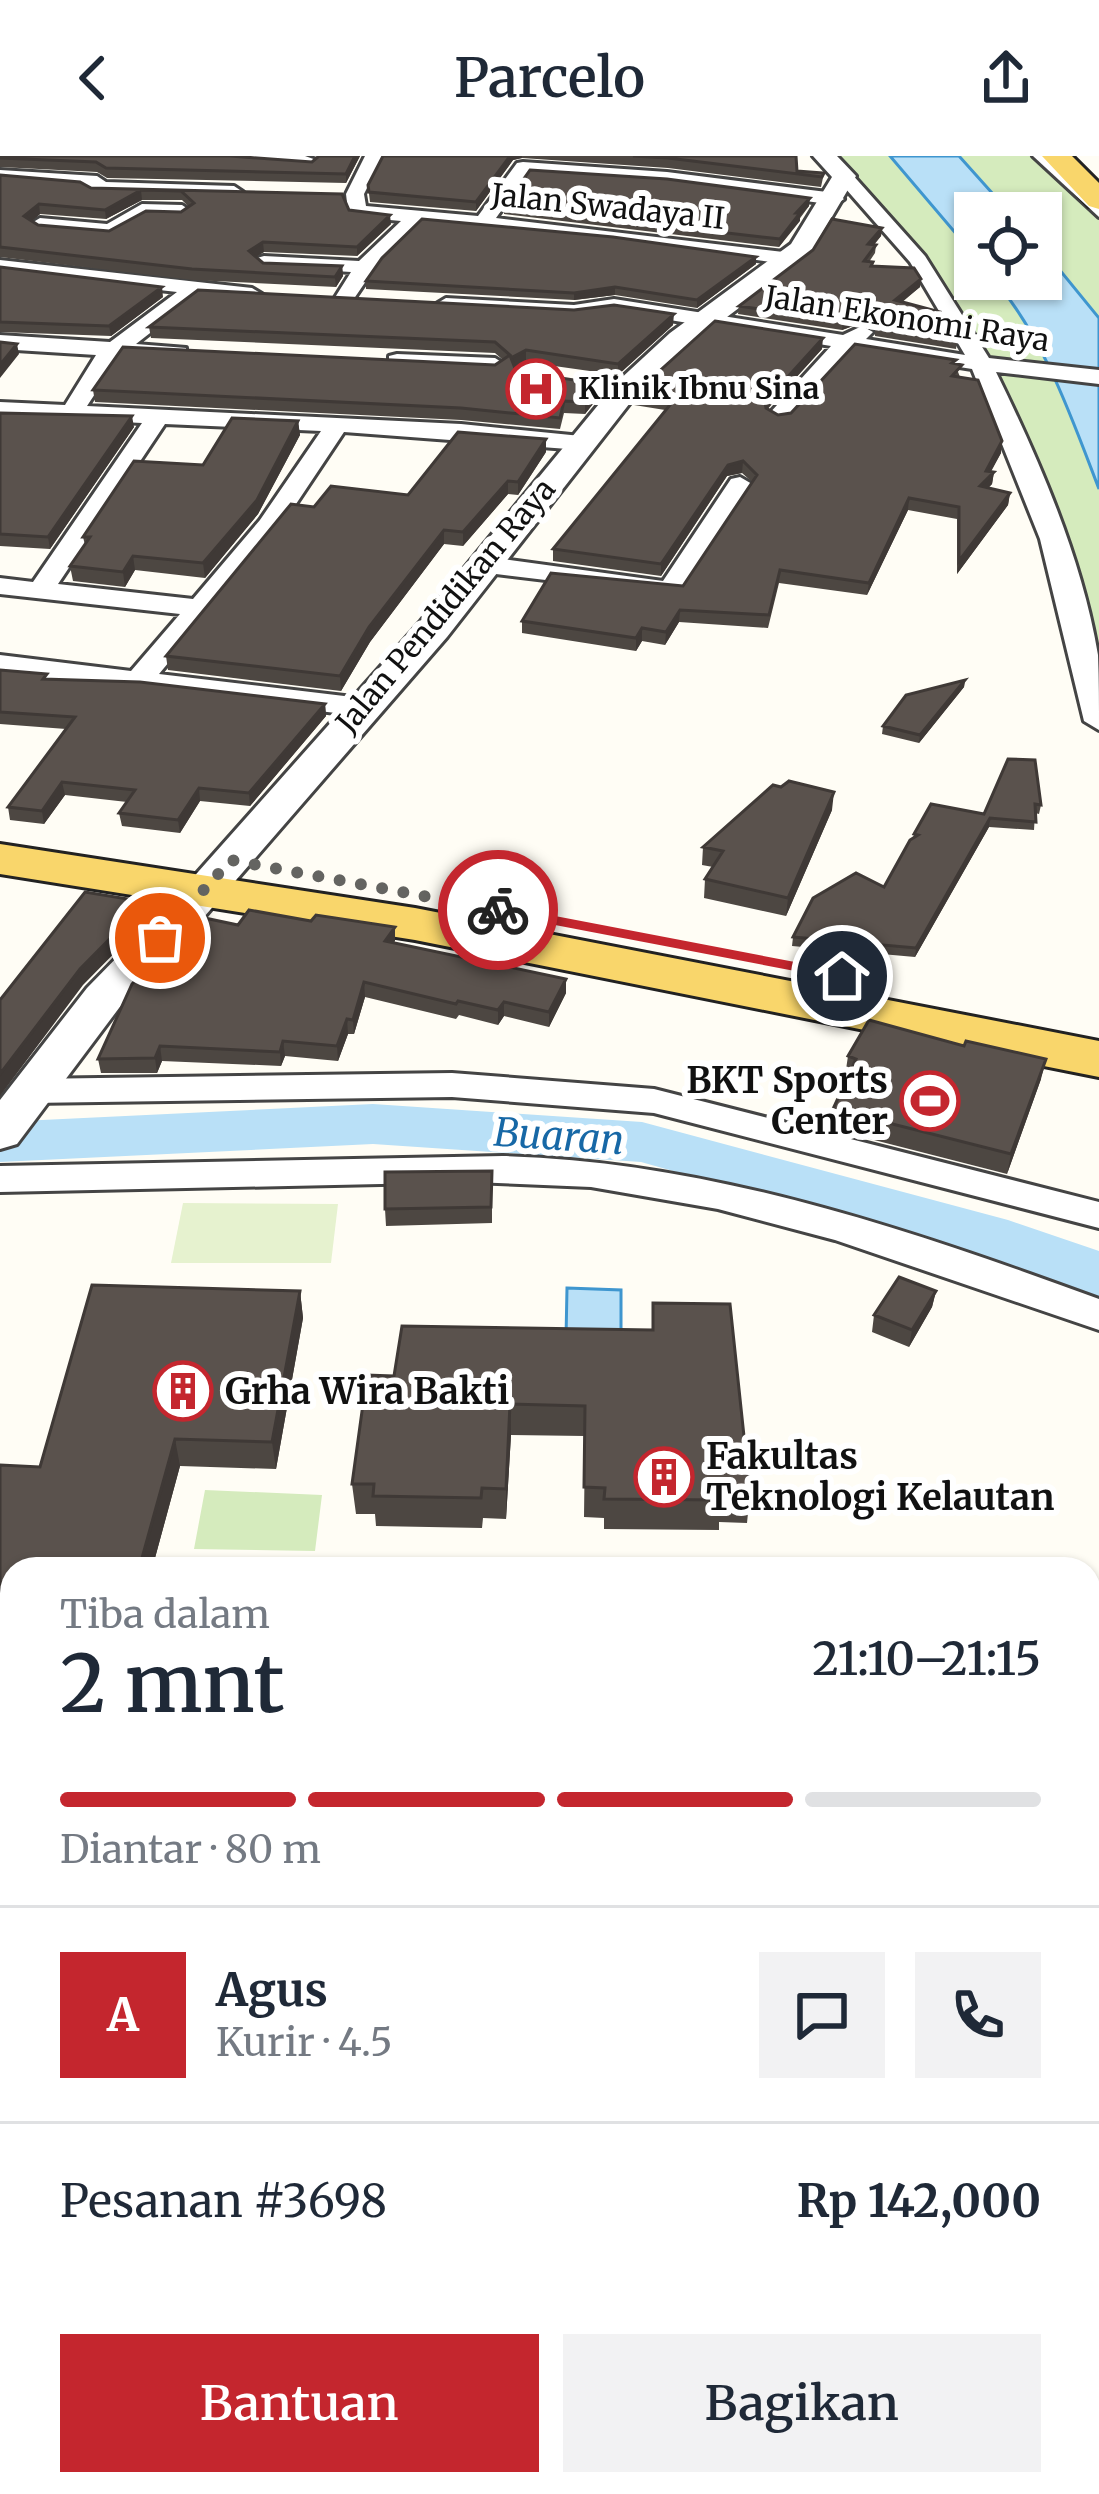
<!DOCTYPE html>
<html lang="id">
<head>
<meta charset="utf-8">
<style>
	body { margin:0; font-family:Merriweather,serif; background:#f2f2f3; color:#1f2937; height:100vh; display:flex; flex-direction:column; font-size:45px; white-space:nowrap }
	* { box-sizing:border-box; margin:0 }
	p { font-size:39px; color:#747a83 }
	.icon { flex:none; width:66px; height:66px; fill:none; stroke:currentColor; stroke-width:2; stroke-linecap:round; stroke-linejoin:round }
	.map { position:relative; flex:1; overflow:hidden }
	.sheet { position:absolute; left:0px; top:1401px; width:1101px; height:939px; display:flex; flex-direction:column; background:#fff; border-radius:36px 36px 0 0; box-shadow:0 3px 9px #0004 }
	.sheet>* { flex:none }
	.controls { position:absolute; left:954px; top:36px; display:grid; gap:24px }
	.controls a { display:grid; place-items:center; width:108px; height:108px; border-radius:0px; background:#fff; box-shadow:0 3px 9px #0004; font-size:60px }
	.pin { position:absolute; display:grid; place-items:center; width:102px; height:102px; color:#fff; margin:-51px; border:6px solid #fff; border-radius:50%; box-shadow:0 3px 12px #0007 }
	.courier { position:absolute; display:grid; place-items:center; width:120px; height:120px; margin:-60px; border:9px solid #c4262e; border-radius:50%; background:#fff; color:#222; box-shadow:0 3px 15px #0007 }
	.overview em { font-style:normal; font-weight:600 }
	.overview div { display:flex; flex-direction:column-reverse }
	.overview { display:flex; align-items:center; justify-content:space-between; height:204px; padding:0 60px }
	h1 { font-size:78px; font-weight:600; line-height:90px }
	.bar { display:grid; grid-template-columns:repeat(4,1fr); gap:18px 12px; align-content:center; height:144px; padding:0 60px }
	.bar i { height:15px; border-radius:9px; background:#e0e1e3 }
	.bar .selected { background:#c4262e }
	.bar p { grid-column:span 4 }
	.line { display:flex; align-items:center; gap:30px; padding:0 60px; border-top:3px solid #e0e1e3 }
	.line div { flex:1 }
	.round { display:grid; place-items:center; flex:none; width:126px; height:126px; border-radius:0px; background:#f2f2f3 }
	.button { display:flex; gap:24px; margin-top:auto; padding:24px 60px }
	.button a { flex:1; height:138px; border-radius:0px; background:#c4262e; color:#fff; font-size:48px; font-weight:600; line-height:138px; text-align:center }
	.button a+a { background:#f2f2f3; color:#1f2937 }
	header { display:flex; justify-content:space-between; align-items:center; height:156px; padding:0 60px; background:#fff; font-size:54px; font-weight:600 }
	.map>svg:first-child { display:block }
	.green { fill:#d5ebbd; fill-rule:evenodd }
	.pitch { fill:#e6f2cf }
	.water { fill:#b9e0f7; stroke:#3f96cf; stroke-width:3 }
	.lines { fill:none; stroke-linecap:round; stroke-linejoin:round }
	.river { fill:#b9e0f7; fill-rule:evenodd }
	.pedestrian-casing { stroke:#444; stroke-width:6 }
	.minor-casing { stroke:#444; stroke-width:6 }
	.tertiary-casing { stroke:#444; stroke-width:6 }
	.primary-casing { stroke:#222; stroke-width:6 }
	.pedestrian { fill:#fff; fill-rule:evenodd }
	.minor { fill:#fff; fill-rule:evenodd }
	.tertiary { fill:#fff; fill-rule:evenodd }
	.primary { fill:#f9d66b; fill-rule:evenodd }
	.wall { fill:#4d4742; fill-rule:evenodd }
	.shaded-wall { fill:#3f3936 }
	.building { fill:#5a524d; stroke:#3f3936; stroke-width:3; fill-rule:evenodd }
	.route { fill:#c4262e }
	.done { stroke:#646461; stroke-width:12; stroke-dasharray:0 21.6 }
	.labels { text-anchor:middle; stroke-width:12; stroke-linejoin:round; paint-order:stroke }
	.far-street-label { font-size:30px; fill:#111; stroke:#fff }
	.far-poi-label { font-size:30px; font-weight:bold; fill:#111; stroke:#fff; text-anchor:start }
	.poi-label { font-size:36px; font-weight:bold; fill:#111; stroke:#fff; text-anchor:start }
	.water-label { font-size:39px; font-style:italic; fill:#1768a6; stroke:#fff }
</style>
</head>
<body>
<header><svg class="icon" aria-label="back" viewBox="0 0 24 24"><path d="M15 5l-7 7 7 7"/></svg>Parcelo<svg class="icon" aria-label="share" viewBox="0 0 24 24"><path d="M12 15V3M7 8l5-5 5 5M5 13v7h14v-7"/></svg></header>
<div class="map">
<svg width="1099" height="2338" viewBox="0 0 1099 2338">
	<rect width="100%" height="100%" fill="#fffdf5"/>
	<!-- green -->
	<path class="green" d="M827,0H1056L1099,44V566L1059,401L982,208L916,102ZM975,57H1041V123H975Z
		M205,1334L322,1339L315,1395L194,1393Z"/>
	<!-- pitch -->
	<path class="pitch" d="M183,1047L338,1048L331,1107H171Z"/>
	<!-- water -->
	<path class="water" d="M890,0H959L1010,57H975V100Z
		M1041,91L1099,162V333C1071,260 1045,184 994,123H1041Z
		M567,1132L621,1134V1184L566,1182Z"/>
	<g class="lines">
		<!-- river -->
		<path class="river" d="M373,948L642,966L1008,1064L1099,1095V1143L962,1096L641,1006L373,988L0,1006V966Z"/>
		<!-- pedestrian casing -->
		<g class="pedestrian-casing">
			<path id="pedestrian" d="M1033,0H1048L1099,49V61Z"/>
		</g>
		<!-- minor casing -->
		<g class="minor-casing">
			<path id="minor" d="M223,0H305L322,6L313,11L232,5Z
				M365,0H383L364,38L366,50L478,60L517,7L523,6L667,16L835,37L844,43L835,49L667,26L528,17L496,62L792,97L802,103L792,109L613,84L421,66L379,106L351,147L334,143L351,116L257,110V102L264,100L359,105L401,65L357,61L348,55L346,38Z
				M0,14L97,20L106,26L234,30L243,36L234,42L92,37L83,31L0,24Z
				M838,16H850L925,100L989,202L1099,214V228L996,216C1039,304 1082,402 1098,499C1099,523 1099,550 1099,574L1084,565L1040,383L972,213L852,194L787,265L779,267L767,260L831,190L614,155L574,161L446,154L436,148L446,142L574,149L614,143L843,179L862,170L873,176L866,183L965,199L910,106L838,24Z
				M142,48L182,49L191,55L182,61L146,60L111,80L40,74L30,68L40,62L107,68Z
				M0,104L252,132L262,138L252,144L200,138L136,188L186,192V202L120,200L87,250L461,268L581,280L593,287L581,294L344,276L278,375L159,518L361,542L376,551L371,557L361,560L0,517V499L131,515L180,458L0,438V422L33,426L142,267L0,260V246L65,249L96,199L0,193V179L110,186L177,136L0,116ZM165,268L321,275L260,364L193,443L58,428Z
				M397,198L495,202L506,209L495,216L389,210V200Z
				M740,321L752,328L679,440L488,417L475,409L488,401L663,425L731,323Z
				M452,917L654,933L1099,1046V1072L654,957L452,941L30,947L17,943L11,935L17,927L30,923Z
				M503,1000C707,1005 908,1073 1099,1143V1174L835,1084L718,1053L591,1031L473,1026L0,1036V1010Z
				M1089,1969H1099V2027H1089Z
				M177,2328H243L239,2338H173Z
				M383,2328H470L474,2338H387Z
				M677,2328H743L742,2338H676Z"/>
		</g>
		<!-- tertiary casing -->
		<g class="tertiary-casing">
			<path id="tertiary" d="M813,0H837L856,20L810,98L690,189L637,238L447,481L204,761L119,852L17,988L0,993V944L87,832L174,743L421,465L617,226L670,177L791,88L832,21Z"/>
		</g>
		<!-- primary casing -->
		<g class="primary-casing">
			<path id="primary" d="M1042,0H1072L1099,27V53L1089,50Z
				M0,688L415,752L1099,885V921L415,784L0,718Z"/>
		</g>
		<!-- pedestrian -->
		<use href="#pedestrian" class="pedestrian"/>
		<!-- minor -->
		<use href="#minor" class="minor"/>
		<!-- tertiary -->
		<use href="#tertiary" class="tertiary"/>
		<!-- primary -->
		<use href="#primary" class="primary"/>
	</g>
	<!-- wall -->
	<path class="wall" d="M0,0L312,6L318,1L316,0H360L346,27L107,22L97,16L0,11Z
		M383,0H796L797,15L824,17L821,31L668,12L522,2L513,4L476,55L370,46L368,29Z
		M0,19L91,32L342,38L349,54L391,68L357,100L264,96L256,101L263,107L342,110L343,120L336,131L193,124L0,101ZM142,44H182L189,51L181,56L109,75L38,69L32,65L40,58L106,63Z
		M809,50L779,91L504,58V51Z
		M882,72L881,80L874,89H876L875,97L869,106H873V110L921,123L920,131L901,146L939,164L957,185L956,193L875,180V172L864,166L842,174L738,158L739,150Z
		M756,108L697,152L615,139L574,144L366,133V125Z
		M0,111L163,141L111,180L0,176Z
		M673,169L618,219L526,206L515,211L516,215L600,228V239L585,258L564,257L560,273L461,264L95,246L93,234L495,209L503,204L495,197L151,182L149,171Z
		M822,193L767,253L778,259L791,257L955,208L960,221L1001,297L990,316H994L992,328L988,332L1010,337L1008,349L957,418V363L908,354L867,439L779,427L768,472L679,466L665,489L642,485L636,495L522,477V465L683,430L752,326L742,317L727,320L661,420L553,405V393L665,254L634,249L635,237Z
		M0,257L134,271L50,393L0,390Z
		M298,265L300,279L258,358L205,422L135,414L125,431L73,425L70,410L85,389L83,381L203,309Z
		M546,296L518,339L508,338L463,390L444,388L370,486L341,535L168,514L166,500L408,339Z
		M0,514L48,523L325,548L326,560L250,650L200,645L180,677L122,670L119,657L127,646L65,639L44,668L10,664L8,651L66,573L0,568Z
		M965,524L964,531L919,587L882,578L883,570Z
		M1008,603L1041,649L1039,658L1035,657L1034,674L989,671L915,801L792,790L793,781L884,731L913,683L914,678L984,658Z
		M832,654L786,760L704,742L705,723L713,711L702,709L703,691Z
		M311,765L395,771L394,787L566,837L549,871L504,860L498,869L459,859L456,863L365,841L354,878H348L338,905L285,900L281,910L162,905L157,917H101L98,903L238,769Z
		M848,900L1041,923L1007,1018L831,973L833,953L848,921L845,920Z
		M492,1015V1067L386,1070L385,1053Z
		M300,1135L303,1162L276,1313L180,1310L152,1413H12V1605L0,1604V1309L40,1311Z
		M936,1135L932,1151L909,1191L872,1176L874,1159Z
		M653,1147L750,1337L747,1367L719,1366V1374L604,1373V1362L584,1361L585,1280L511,1279L506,1363L483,1362L482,1372L376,1370L375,1358H356L352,1328L394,1220L652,1173Z
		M12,1716V1803L0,1798V1734Z
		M937,2328H1022V2338H938Z"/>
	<!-- shaded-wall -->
	<path class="shaded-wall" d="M355,0H360L346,27V18Z
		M510,0H522V2L513,4L476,55V46Z
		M141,34L142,44L106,63L105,54Z
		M810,42L809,50L800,60V65L779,91L780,83L796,57Z
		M39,48L40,58L26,70L24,60Z
		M390,59L391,68L357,100V91Z
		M882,72L881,80L867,96L868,88Z
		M263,86L264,96L250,104L249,95Z
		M756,101V108L697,152V144Z
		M342,110L343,120L336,131L335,121Z
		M921,123L920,131L894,153L895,144Z
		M162,131L163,141L111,180L109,170Z
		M615,131V139L574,144V137Z
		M674,158L673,169L618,219V208Z
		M865,158L864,166L842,174L843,166Z
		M823,182L822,193L764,257L765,246Z
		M17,188L19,198L0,222V209Z
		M526,194V206L512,213L511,202Z
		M600,228V239L585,258V246Z
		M132,260L134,271L50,393L48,381Z
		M298,265L300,279L258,358L205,422L203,407Z
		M546,283V296L518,339V326Z
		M1002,285L1001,297L986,325L994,316L992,328L978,342L980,330L986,315Z
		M743,305L742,317L727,320L661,420V408L728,309Z
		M508,325V338L463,390V376Z
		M1010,337L1008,349L957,418L959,405Z
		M909,342L908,354L867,439L869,427Z
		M444,374V388L370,486L341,535L340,520L369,471Z
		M133,400L135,414L125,431L123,416Z
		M680,454L679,466L665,489L666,476Z
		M642,472V485L636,495V482Z
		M965,524L964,531L919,587L920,579Z
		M325,548L326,560L250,650L249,637Z
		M62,626L65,639L44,668L42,655Z
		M199,632L200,645L180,677L178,664Z
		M834,636L832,654L786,760L788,742Z
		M990,662L989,671L915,801L916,792Z
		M146,746L149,762L83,829L0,940V918L80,813Z
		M395,771V785L386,799L385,785Z
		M566,823V837L549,871V856Z
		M364,826L365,841L354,878L353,864Z
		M504,846V860L498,869V854Z
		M347,863L348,878L338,905L337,890Z
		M283,885L285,900L281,910L280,896Z
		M160,890L162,905L157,917L155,902Z
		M1046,903L1041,923L1007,1018L1011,998Z
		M300,1135L303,1162L276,1313L272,1286Z
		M936,1135L932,1151L909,1191L912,1174Z
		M510,1248L511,1279L506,1363V1333Z
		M175,1283L180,1310L152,1413H139Z"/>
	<!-- building -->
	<path class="building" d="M0,0H230L312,6L319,0H355L346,18L106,12L96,6L0,2Z
		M383,0H510L476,46L369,36L368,29Z
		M633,0H796L797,15L824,17L822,21L668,2Z
		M530,14L667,23L810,42L796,57H800L780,83L504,51Z
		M0,19L80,26L91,32L342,38L349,54L390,59L357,91L263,86L249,95L263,107L342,110L335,121L192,113L0,91ZM141,34L181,35L194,47L181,56L146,55L109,75L38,69L24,60L39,48L105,54Z
		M422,63L613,81L756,101L697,144L615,131L574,137L366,125L382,102Z
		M832,63L882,72L868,88L876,89L864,105L873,106L871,110L914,112L921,123L895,144L940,156L937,163L946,165L957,185L876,172V164L865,158L843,166L739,150L813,94Z
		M0,111L162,131L109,170L0,166Z
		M198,134L574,154L614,149L674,158L618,208L526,194L511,202L516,215L600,228L585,246L564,245L560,262L461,252L93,234L123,191L495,209L510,199L495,186L149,171Z
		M715,165L823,182L765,246L766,252L778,259L791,257L855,188L956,204L952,207L962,209L952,220L978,224L1002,285L986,315L994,316L980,330L1010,337L959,405V351L909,342L869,427L780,414L769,459L680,454L666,476L642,472L636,482L522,465L551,417L683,430L757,319L743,305L728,309L661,408L553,393L674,244L635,237Z
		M0,186L17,188L0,209Z
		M0,257L132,260L48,381L0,378Z
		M232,262L298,265L257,344L203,407L133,400L123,416L70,410L90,381H83L134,305L203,309Z
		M458,276L546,283L518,326L508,325L463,376L444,374L369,471L340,520L166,500L291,348L314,351L331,330L408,339Z
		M0,514L47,518L43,523L140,526L325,548L249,637L199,632L178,664L119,657L135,634L62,626L42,655L8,651L75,561L0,556Z
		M965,524L920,579L883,570L906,539Z
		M1008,603L1035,604L1041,649L1035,648L1036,666L990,662L916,792L793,781L813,742L856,717L884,731L910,684L918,679L914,678L931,648L984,658Z
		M789,625L834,636L788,742L705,723L723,695L703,691L773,629L781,631Z
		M85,736L146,746L80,813L0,918V844Z
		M249,754L311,765L316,759L395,771L385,785L566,823L549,856L504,846L498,854L458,845L456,848L364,826L353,864L347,863L337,890L283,885L280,896L160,890L155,902L98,903L132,828L195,760L238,769Z
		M869,864L964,890L966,885L1046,903L1011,998L833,953L856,903L848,900Z
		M492,1015L491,1051L385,1053V1016Z
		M899,1121L936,1135L912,1174L874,1159Z
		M92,1129L300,1135L272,1286L175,1283L139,1413H12V1579H0V1309L40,1311Z
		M653,1147L730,1148L750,1337L721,1336L722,1344L604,1343L605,1332L584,1331L585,1250L510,1248L506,1333L482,1332L481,1342L373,1340L374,1328H352L367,1219L394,1220L402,1170L653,1174Z
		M12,1716V1796L0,1791V1734Z
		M0,1908L12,1909V2328H171L178,2329L176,2338H0Z
		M342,2328L399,2329V2338H341Z
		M483,2328H674L676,2338H483Z
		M944,2328H1022V2338H944Z"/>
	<!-- route -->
	<path class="route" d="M498,749L842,815L850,820L842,824L493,757V751Z"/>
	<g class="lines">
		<!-- done -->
		<path class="done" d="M160,782L231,704L498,754"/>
	</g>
	<!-- icons -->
	<defs>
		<g id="hospital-ring" transform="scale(3)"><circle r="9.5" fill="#fff" stroke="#c4262e" stroke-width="1.5"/><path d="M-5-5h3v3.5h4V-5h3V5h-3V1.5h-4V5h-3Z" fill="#c4262e"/></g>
		<g id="stadium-ring" transform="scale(3)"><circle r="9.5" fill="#fff" stroke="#c4262e" stroke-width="1.5"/><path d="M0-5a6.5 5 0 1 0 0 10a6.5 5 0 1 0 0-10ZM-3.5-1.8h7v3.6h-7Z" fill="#c4262e"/></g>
		<g id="building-ring" transform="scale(3)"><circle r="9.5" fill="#fff" stroke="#c4262e" stroke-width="1.5"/><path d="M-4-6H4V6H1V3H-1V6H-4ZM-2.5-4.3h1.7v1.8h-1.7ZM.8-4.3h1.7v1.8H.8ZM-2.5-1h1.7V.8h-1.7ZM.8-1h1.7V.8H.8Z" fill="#c4262e"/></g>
	</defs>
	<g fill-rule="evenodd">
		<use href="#hospital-ring" x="536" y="233"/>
		<use href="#stadium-ring" x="930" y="945"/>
		<use href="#building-ring" x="183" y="1235"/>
		<use href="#building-ring" x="664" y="1321"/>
	</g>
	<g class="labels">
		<!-- far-street labels -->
		<g class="far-street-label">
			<text transform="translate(608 51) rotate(6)" y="10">Jalan Swadaya II</text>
			<text transform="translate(907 163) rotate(9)" y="10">Jalan Ekonomi Raya</text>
			<text transform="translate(446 450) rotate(-50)" y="10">Jalan Pendidikan Raya</text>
		</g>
		<!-- far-poi labels -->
		<g class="far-poi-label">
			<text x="578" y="243">Klinik Ibnu Sina</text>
		</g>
		<!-- poi labels -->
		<g class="poi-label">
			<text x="888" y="937" text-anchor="end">BKT Sports<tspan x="888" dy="41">Center</tspan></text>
			<text x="225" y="1248">Grha Wira Bakti</text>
			<text x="706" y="1313">Fakultas<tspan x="706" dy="41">Teknologi Kelautan</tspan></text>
		</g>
		<!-- water labels -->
		<g class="water-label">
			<text transform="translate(559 980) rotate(4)" y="14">Buaran</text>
		</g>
	</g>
</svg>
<div class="controls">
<a><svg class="icon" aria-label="locate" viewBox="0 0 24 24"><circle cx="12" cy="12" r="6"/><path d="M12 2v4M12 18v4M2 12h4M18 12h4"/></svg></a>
</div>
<div class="pin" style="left:160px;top:782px;background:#ea580c"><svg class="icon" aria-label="bag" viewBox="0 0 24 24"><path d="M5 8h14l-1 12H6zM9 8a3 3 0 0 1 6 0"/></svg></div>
<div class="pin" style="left:842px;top:820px;background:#1f2937"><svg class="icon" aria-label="home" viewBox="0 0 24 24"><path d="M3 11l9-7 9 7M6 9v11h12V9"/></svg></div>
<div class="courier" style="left:498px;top:754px"><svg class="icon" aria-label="bike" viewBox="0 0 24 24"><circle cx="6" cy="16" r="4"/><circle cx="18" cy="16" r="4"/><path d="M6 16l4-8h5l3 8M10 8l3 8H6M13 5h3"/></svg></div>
<section class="sheet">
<div class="overview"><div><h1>2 mnt</h1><p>Tiba dalam</p></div><em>21:10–21:15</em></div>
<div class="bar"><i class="selected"></i><i class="selected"></i><i class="selected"></i><i></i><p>Diantar · 80 m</p></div>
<div class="line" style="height:216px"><b class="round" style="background:#c4262e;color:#fff">A</b><div><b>Agus</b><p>Kurir · 4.5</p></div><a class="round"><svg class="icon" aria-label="chat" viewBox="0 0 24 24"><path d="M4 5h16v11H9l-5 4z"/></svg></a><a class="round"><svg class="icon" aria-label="phone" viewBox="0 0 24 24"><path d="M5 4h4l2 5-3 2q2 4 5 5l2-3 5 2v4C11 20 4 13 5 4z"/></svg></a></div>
<div class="line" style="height:156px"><div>Pesanan #3698</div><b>Rp 142,000</b></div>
<div class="button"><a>Bantuan</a><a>Bagikan</a></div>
</section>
</div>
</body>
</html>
